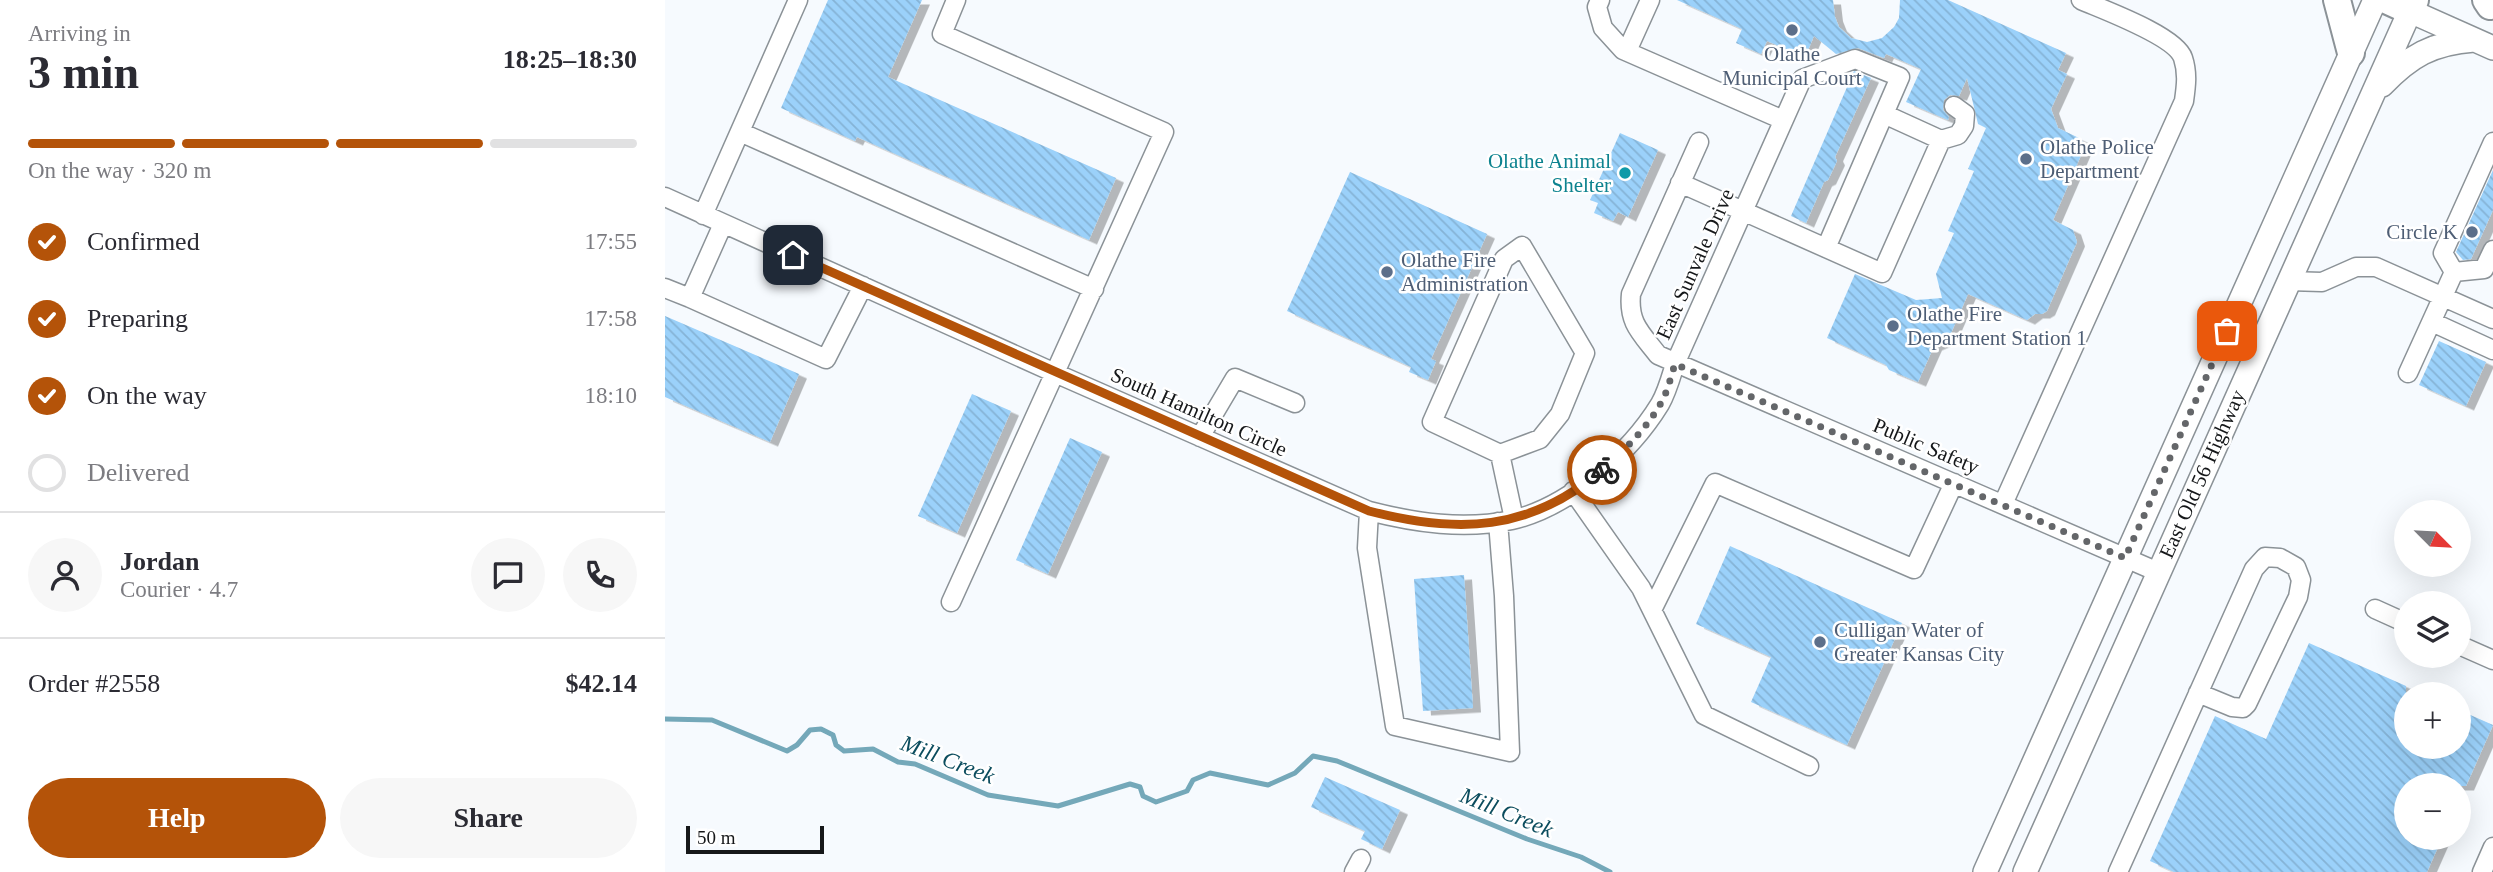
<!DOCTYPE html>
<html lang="en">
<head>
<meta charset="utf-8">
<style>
	body { margin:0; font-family:Georgia,serif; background:#f7f7f7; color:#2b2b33; height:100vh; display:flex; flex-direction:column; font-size:26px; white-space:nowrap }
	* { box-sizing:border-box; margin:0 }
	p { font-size:23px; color:#7c7c81 }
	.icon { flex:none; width:38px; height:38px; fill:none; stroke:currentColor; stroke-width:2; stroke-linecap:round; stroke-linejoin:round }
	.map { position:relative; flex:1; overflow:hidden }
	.panel { display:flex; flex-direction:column; background:#fff; width:665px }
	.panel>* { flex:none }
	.needle { width:46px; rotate:114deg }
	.fabs { position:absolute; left:1729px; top:500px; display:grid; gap:14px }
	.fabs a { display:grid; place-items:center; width:77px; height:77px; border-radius:50%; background:#fff; box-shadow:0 7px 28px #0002; font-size:35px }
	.scale { position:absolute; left:21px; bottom:18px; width:138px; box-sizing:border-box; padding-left:7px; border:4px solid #151719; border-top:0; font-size:19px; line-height:24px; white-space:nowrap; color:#151719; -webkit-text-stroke:5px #fff; paint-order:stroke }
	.pin { position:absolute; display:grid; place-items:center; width:60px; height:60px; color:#fff; margin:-30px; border-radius:14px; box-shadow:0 4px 10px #0006 }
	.courier { position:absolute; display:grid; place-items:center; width:70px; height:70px; margin:-35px; border:5px solid #b45309; border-radius:50%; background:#fff; color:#222; box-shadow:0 2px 9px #0007 }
	.summary em { font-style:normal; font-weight:600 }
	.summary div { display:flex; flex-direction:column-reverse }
	.summary { display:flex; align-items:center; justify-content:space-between; height:119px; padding:0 28px }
	h1 { font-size:46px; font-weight:600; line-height:52px }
	.bar { display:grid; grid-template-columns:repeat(4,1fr); gap:10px 7px; align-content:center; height:84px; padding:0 28px }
	.bar i { height:9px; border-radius:5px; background:#e1e1e2 }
	.bar .current { background:#b45309 }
	.bar p { grid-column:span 4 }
	.line { display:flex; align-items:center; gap:18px; padding:0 28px; border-top:2px solid #e1e1e2 }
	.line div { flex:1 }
	.round { display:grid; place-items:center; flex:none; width:74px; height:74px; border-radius:37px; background:#f7f7f7 }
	ol { padding:0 28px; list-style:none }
	li { display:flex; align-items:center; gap:21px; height:77px }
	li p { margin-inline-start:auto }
	li .icon { padding:7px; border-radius:50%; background:#b45309; color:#fff; stroke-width:4 }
	li:last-child { color:#7c7c81 }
	li i { width:38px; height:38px; border:4px solid #e1e1e2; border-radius:50% }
	.button { display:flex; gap:14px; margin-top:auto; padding:14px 28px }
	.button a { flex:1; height:80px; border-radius:42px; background:#b45309; color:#fff; font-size:28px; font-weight:600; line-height:80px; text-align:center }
	.button a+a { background:#f7f7f7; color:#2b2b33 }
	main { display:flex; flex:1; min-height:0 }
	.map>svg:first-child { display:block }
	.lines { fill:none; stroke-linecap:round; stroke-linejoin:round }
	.stream { stroke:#74a8b9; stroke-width:5 }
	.building { fill:url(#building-back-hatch); filter:url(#shadow) }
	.minor-casing { stroke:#8b9297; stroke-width:21 }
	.major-casing { stroke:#8b9297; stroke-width:26 }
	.highway-casing { stroke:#8b9297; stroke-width:30 }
	.minor { stroke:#fff; stroke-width:18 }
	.major { stroke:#fff; stroke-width:23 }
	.highway { stroke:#fff; stroke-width:26 }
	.done { stroke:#646669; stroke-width:7; stroke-dasharray:0 12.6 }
	.route { stroke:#b45309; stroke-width:9 }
	.service-dot { fill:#5c6f8a; stroke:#fff; stroke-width:2.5 }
	.culture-dot { fill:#0f9aa8; stroke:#fff; stroke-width:2.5 }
	.labels { text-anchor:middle; stroke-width:5; stroke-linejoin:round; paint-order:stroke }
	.service-label { font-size:21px; fill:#4e5e75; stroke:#fff; text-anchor:start }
	.culture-label { font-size:21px; fill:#0d838f; stroke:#fff; text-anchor:end }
	.street-label { font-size:21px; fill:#151719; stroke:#fff }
	.water-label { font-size:23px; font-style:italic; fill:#0c4d5e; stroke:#fff }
</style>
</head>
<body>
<main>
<section class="panel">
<div class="summary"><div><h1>3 min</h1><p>Arriving in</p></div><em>18:25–18:30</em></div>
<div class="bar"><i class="current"></i><i class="current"></i><i class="current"></i><i></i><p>On the way · 320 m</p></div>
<ol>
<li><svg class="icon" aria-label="check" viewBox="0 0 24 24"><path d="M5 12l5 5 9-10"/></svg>Confirmed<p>17:55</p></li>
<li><svg class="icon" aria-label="check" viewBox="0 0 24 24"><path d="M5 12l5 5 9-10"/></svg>Preparing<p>17:58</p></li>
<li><svg class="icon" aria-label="check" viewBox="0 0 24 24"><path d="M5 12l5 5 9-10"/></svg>On the way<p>18:10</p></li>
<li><i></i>Delivered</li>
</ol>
<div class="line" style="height:126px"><a class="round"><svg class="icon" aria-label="person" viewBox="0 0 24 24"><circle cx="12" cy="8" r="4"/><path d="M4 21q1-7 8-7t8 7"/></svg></a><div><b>Jordan</b><p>Courier · 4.7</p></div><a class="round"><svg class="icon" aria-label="chat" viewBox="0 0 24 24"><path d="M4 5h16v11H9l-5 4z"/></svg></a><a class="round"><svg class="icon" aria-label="phone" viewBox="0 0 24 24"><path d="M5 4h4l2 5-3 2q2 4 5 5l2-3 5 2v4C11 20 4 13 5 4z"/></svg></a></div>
<div class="line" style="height:91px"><div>Order #2558</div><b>$42.14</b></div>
<div class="button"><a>Help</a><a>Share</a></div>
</section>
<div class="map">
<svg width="1828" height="872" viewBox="0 0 1828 872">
	<defs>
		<pattern id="building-back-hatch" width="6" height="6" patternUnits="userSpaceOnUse" patternTransform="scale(1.75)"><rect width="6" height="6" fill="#9bd1fa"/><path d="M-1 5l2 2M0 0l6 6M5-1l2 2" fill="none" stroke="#85b3d6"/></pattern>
		<filter id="shadow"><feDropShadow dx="8" dy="4.5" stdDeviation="0" flood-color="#0004"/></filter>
	</defs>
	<rect width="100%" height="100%" fill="#f6fafe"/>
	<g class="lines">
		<!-- stream -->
		<path class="stream" d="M0,719L47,720L122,751L132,745L145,730L156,729L168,735L171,745L179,751L208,749L233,762L250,764L323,795L393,806L465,784L475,787L478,796L491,802L522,791L528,780L545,773L603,785L630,773L648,756L672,761L862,839L916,857L945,872"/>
	</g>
	<!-- building -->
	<path class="building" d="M163,0H257L223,77L451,178L424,240L192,137L190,141L116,108Z
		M1012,0H1168L1170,17L1174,27L1186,38L1202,42L1217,38L1229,27L1234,18L1235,0H1283L1401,53L1393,70L1402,74L1386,109L1393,128L1416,139L1420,146L1388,220L1408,230L1412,242L1382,311L1377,314H1370L1362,320L1303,294L1283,340L1269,346L1253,382L1224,370L1221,365L1162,338L1190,274L1251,300L1277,298L1271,274L1289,233L1283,231L1309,171L1303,169L1321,128L1313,124L1302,78L1294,96L1285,95L1279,100L1278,110L1284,117L1283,120L1241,102L1256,69L1221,54L1219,58L1193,48L1171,54L1149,36L1140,57L1102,41L1096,54L1071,43L1077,29Z
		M1189,71L1206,78L1170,157L1172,161L1163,180L1159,182L1141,223L1126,216Z
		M955,133L993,150L963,217L953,212L948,221L929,213L933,203L925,200Z
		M1828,170V210L1806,259L1798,260L1791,252Z
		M685,172L822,234L766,359L771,361L763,380L744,372L746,367L622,311Z
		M0,316L134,374L105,442L0,397Z
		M1774,341L1821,362L1801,406L1754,385Z
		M307,394L346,411L292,533L253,516Z
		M405,438L437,452L383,574L351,560Z
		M1065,546L1237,623L1182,745L1086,702L1106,657L1031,624Z
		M799,575L808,708L758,711L749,579Z
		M1644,643L1741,686V747H1794V710L1828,725L1801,786H1741V838H1777L1762,872H1509L1485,861L1550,716L1601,739Z
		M660,777L735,810L717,849L696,839L700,831L646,807Z"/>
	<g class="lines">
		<!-- minor casing -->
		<g class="minor-casing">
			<path id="minor" d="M935,0L932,7L938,28L958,50L1118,120
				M962,51L985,0
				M1219,114L1276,140
				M75,132L429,289
				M1034,142L966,294C963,323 976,333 993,355L1493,572
				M1015,183L1217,273L1276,140L1293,135L1299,126L1300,114L1289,106
				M0,197L390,373L704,511C751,523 799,530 847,520C904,507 965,453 995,404C1002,392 1006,377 1010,364L1137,79L1190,59L1235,77L1161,248
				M38,215L133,0
				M1789,272L1778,253L1828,142
				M1789,272L1819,269L1828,250
				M1623,281L1657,282L1691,267H1711L1828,319
				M0,288L25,298L58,224
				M25,298L161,359L198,286
				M1767,322L1828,350
				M1743,373L1789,272
				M535,437L570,378L630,403
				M835,454L767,422L839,259L857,246L920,353L895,414L875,439L835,454L849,519
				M908,491L976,588L1039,715L1144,766
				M1338,504L1519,101C1521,87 1523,73 1518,58C1511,36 1439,10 1416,0
				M704,511L702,548L730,726L845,752L839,596L833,522
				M286,602L499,132L277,34L291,0
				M1710,609L1741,623
				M987,610L1050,483L1249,569L1289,483
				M1794,645L1828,660
				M689,872L696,859
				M1453,872L1589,569L1600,557L1615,558L1631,567L1636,580L1633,597L1582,704L1578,708L1567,707L1533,693
				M1817,872L1828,847"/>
		</g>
		<!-- major casing -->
		<g class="major-casing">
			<path id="major" d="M1717,85C1745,56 1767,43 1809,40
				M1320,872L1710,0
				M1360,872L1745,11L1828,48"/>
		</g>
		<!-- highway casing -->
		<g class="highway-casing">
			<path id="highway" d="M1672,0L1686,53
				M1721,0L1745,11L1750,0
				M1821,0L1825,6"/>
		</g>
		<!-- minor -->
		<use href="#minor" class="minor"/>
		<!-- major -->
		<use href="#major" class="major"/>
		<!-- highway -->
		<use href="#highway" class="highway"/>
	</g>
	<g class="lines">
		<!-- done -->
		<path class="done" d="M937,470C959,451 983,427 997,401C1003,390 1006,376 1010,364L1460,558L1562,331"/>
		<!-- route -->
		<path class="route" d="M128,255L704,511C792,534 865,532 937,470"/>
	</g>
	<!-- markers -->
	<g class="service-dot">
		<circle cx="1127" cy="30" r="7"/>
		<circle cx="1361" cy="159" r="7"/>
		<circle cx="1807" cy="232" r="7"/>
		<circle cx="722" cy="272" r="7"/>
		<circle cx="1228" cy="326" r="7"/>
		<circle cx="1155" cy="642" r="7"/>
	</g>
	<circle class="culture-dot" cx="960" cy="173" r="7"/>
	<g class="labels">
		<!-- service labels -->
		<g class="service-label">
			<text x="1127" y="61" text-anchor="middle">Olathe<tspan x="1127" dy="24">Municipal Court</tspan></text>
			<text x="1375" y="154">Olathe Police<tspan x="1375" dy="24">Department</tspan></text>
			<text x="1793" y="239" text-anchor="end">Circle K</text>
			<text x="736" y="267">Olathe Fire<tspan x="736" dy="24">Administration</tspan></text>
			<text x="1242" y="321">Olathe Fire<tspan x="1242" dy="24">Department Station 1</tspan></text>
			<text x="1169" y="637">Culligan Water of<tspan x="1169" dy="24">Greater Kansas City</tspan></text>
		</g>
		<!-- culture labels -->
		<g class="culture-label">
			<text x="946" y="168">Olathe Animal<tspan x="946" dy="24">Shelter</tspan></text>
		</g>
		<!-- street labels -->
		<g class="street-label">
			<text transform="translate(1030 264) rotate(-66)" y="7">East Sunvale Drive</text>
			<text transform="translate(534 412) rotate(24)" y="7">South Hamilton Circle</text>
			<text transform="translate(1261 446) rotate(23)" y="7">Public Safety</text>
			<text transform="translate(1537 474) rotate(-66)" y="7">East Old 56 Highway</text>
		</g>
		<!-- water labels -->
		<g class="water-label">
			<text transform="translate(283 759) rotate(21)" y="8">Mill Creek</text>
			<text transform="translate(842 812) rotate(22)" y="8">Mill Creek</text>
		</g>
	</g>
</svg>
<div class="fabs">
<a><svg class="needle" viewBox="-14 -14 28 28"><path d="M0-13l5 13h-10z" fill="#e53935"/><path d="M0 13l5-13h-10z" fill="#7c7c81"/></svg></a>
<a><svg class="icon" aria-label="layers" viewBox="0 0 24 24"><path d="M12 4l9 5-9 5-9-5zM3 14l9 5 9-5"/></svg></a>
<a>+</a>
<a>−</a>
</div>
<div class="scale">50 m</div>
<div class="pin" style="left:1562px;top:331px;background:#ea580c"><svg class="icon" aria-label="bag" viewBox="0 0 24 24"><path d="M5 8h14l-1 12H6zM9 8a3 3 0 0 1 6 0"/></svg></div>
<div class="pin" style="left:128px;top:255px;background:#1f2937"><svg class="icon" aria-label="home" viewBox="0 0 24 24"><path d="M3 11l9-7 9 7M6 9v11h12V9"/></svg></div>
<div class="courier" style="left:937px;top:470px"><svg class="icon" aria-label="bike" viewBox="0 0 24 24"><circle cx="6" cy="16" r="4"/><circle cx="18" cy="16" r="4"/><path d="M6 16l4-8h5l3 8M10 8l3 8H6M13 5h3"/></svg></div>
</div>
</main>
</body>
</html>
